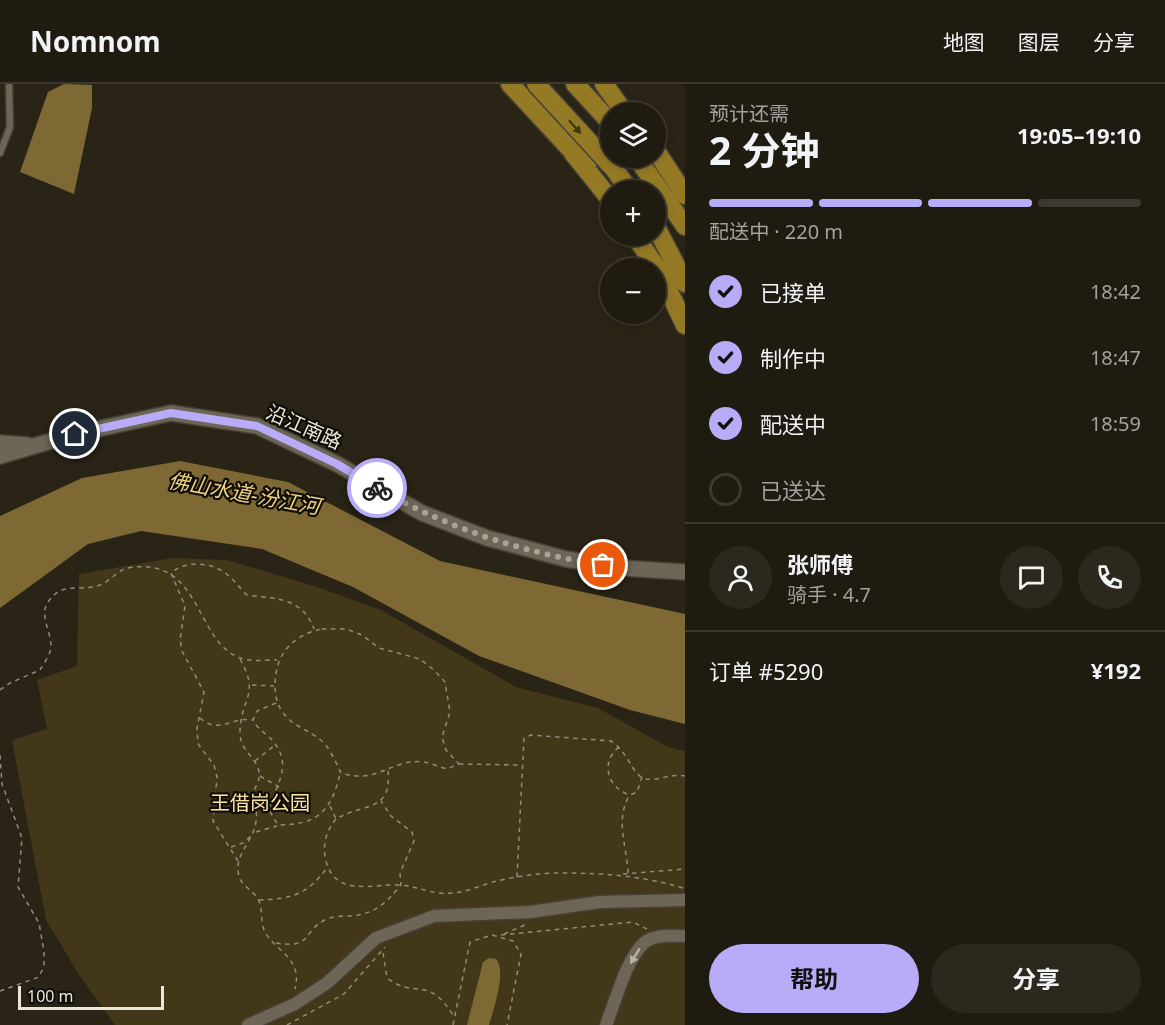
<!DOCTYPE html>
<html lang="zh">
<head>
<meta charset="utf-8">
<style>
	body { margin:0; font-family:"Noto Sans","Noto Sans SC",sans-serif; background:#2d281e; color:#f1f3f6; height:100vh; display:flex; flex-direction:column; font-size:22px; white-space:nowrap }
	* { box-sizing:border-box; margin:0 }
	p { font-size:20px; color:#a2a19f }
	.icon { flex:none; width:33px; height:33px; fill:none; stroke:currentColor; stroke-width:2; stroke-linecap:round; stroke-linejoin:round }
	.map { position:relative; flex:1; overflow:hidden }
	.details { display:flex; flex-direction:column; background:#201b10; width:480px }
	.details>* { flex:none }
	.controls { position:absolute; left:600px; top:18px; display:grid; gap:12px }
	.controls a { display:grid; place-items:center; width:66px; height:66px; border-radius:50%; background:#201b10; box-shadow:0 3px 9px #0003,0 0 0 2px #3d3930; font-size:30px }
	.scale { position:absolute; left:18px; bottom:15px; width:146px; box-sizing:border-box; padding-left:6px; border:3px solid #eae6dc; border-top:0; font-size:16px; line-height:21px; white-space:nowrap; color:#eae6dc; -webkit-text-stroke:4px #100e08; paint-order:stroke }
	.pin { position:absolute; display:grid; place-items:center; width:51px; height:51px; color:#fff; margin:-26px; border:3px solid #fff; border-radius:50%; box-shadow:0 2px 6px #0007 }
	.courier { position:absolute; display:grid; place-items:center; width:60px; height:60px; margin:-30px; border:4px solid #b8abf7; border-radius:50%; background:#fff; color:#222; box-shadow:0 2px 8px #0007 }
	.head em { font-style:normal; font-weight:700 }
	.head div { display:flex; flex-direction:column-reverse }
	.head { display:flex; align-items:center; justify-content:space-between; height:102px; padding:0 24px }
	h1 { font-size:39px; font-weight:700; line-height:45px }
	.bar { display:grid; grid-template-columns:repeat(4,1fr); gap:9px 6px; align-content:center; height:72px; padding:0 24px }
	.bar i { height:8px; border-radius:4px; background:#3d3930 }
	.bar .current { background:#b8abf7 }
	.bar p { grid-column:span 4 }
	.line { display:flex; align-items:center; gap:15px; padding:0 24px; border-top:2px solid #3d3930 }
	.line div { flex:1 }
	.round { display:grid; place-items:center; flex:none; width:63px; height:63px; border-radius:32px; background:#2d281e }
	ol { padding:0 24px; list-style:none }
	li { display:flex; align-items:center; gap:18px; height:66px }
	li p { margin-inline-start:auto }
	li .icon { padding:6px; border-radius:50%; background:#b8abf7; color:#111; stroke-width:4 }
	li:last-child { color:#a2a19f }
	li i { width:33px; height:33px; border:3px solid #3d3930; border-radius:50% }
	.button { display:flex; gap:12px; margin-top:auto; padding:12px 24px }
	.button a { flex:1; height:69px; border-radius:36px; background:#b8abf7; color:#111; font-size:24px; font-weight:700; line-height:69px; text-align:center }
	.button a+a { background:#2d281e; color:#f1f3f6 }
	header { display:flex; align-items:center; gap:36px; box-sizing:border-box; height:84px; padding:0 30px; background:#201b10; border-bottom:2px solid #3d3930 }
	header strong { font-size:28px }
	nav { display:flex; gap:33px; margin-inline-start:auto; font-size:21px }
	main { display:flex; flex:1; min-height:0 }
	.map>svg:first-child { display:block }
	.green { fill:#433719 }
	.water { fill:#7e6934 }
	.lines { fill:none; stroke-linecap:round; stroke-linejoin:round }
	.service-casing { stroke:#474136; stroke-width:9 }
	.minor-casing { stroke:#474136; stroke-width:15 }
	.tertiary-casing { stroke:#474136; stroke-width:18 }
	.primary-casing { stroke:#474136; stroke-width:21 }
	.path { stroke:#908b7f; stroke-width:1.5; stroke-dasharray:4.5 4.5; stroke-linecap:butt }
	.service { stroke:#6d6656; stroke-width:6 }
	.minor { stroke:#6d6656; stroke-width:12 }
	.tertiary { stroke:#6d6656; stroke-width:15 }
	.primary { stroke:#957a25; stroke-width:18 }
	.primary-bridge-casing { stroke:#474136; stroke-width:21; stroke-linecap:butt }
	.primary-bridge { stroke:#957a25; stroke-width:18 }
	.oneway { fill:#453914 }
	.oneway2 { fill:#b8b3a6 }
	.done { stroke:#a7a297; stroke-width:6; stroke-dasharray:0 10.8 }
	.route { stroke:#b8abf7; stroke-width:8 }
	.labels { text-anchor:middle; stroke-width:4.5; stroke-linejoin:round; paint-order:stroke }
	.street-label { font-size:20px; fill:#eae6dc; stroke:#100e08 }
	.park-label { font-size:20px; fill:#fbe2a2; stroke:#100e08 }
	.water-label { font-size:21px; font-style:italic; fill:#f2d281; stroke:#100e08 }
</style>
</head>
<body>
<header>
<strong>Nomnom</strong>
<nav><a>地图</a><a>图层</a><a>分享</a></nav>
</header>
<main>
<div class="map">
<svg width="685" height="941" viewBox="0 0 685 941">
	<rect width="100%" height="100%" fill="#2a2416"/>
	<!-- green -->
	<path class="green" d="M173,474L227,476L317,503L381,526L516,603L598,624L668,663L685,667V941H115L78,889L46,836L12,656L47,645L37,596L77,582L79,490Z"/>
	<!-- water -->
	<path class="water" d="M64,0L92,1V24L74,110L20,88L48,8Z
		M180,377L288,398L440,477L685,530V640L630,626L479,572L353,503L262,465L141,447L88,460L0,524V432L82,394Z
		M489,874L496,875C507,887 493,927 489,941H467L483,878Z"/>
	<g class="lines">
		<!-- service casing -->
		<g class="service-casing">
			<path id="service" d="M0,69L10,43L9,0"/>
		</g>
		<!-- minor casing -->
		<g class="minor-casing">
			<path id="minor" d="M248,941L295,920L327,899L376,854L434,832L530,828L600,818L685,816
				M606,941C615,919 626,875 644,859C654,850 672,852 685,852"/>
		</g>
		<!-- tertiary casing -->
		<g class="tertiary-casing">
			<path id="tertiary" d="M0,359L27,361
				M0,372L75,350L171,329L257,342L337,380L422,429L487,454L566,475L622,484L685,488"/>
		</g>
		<!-- primary casing -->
		<g class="primary-casing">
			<path id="primary" d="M510,0L575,70L591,74L610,67
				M575,0L610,38
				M604,0L624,28
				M656,67L685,111
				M573,69L610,115
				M637,74L685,142
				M656,143L685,199
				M635,152L659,187L685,241"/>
		</g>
		<!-- path -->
		<path class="path" d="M322,545H346L362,551L379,564L420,575L434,586L445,598L450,628L442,653L446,666L459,680L447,685C439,683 431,679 424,678C391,674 378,701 341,689C335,677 329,661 318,654C304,644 291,641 281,626C276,617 275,609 275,599C276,569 293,551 322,545Z
			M240,575C261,612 240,614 240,649C240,665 253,671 258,684C263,697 252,704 253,714C254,722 258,729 256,737C254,757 233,771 239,792C242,803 255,807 259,817C263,826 260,839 265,848C276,868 303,874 295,905
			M252,601L274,602
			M0,606L10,599L40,586C44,579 51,570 51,562C51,547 39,531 48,518C61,498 78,507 97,502C109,499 117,486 128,484C202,471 194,557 240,574C251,578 265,576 277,576
			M276,619L257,627L253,636C258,646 266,649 273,657C294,683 275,701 269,726L278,741C318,741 331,727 340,690
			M200,634C218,651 233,632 253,636
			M619,663C600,678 607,704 630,711L637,708L642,693
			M0,671L2,700L22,754L18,803L39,839L44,868V882L39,893L0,907
			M255,677L275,661
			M459,680L519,681
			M260,692L279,703
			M330,722L336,735C365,718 392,729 388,686
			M213,726L233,725L249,718L256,723L268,725
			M336,735C326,747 322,761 326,777C335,813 372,800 399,801C419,802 430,811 453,809C468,808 483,800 497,797C518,792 540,789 561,789C603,789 643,792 683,804
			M256,748L277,742
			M231,763L243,759L252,751
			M238,777L213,737L217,693L214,681L198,660L197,644L204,608L182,567L180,556L185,522L171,489C187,475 216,478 231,494C237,499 241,506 247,511C276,515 302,513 314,545
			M628,789C627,762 615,737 629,712
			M623,790L685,785
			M517,793L524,654L531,651L611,657C628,667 632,692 646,695C658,697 672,689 685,692
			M259,816C291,815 307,811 327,784
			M504,850L527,840
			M501,851L633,838L647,845
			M276,859C312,865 303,848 323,837C331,832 342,832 351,832C375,830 386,819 401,801L400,789L414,757L412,748L391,732L381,717
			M383,869L387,894C416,916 427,890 453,931
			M287,941L344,910L385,863
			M453,941L470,858L492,851L513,857L521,870L507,941"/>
		<!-- service -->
		<use href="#service" class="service"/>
		<!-- minor -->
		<use href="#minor" class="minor"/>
		<!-- tertiary -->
		<use href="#tertiary" class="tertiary"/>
		<!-- primary -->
		<use href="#primary" class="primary"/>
		<!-- primary-bridge casing -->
		<g class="primary-bridge-casing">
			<path id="primary-bridge" d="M536,0L615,86L629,106"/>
		</g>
		<!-- primary-bridge -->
		<use href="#primary-bridge" class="primary-bridge"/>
	</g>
	<!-- one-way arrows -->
	<defs><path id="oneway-solid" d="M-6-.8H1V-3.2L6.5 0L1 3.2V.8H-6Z" transform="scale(1.5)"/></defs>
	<use class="oneway" href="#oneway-solid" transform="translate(575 43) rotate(48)"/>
	<use class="oneway2" href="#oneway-solid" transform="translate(635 872) rotate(121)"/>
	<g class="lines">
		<!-- done -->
		<path class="done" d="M377,404C447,444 523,469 603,481"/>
		<!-- route -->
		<path class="route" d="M75,350L171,329L257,342L337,380L377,404"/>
	</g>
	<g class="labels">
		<!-- street labels -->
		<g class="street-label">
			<text transform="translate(304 343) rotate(24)" y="7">沿江南路</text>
		</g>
		<!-- park labels -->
		<g class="park-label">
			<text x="260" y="726">王借岗公园</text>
		</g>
		<!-- water labels -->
		<g class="water-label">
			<text transform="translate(244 410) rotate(10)" y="7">佛山水道-汾江河</text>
		</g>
	</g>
</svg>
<div class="controls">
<a><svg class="icon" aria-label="layers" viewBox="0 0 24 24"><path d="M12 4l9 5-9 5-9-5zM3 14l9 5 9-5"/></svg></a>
<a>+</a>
<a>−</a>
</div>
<div class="scale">100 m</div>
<div class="pin" style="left:603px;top:481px;background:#ea580c"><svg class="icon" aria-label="bag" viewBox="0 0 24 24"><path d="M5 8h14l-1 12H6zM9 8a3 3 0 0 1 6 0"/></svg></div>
<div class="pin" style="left:75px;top:350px;background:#1f2937"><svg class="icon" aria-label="home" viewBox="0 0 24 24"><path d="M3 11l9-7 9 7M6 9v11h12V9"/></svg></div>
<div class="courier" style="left:377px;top:404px"><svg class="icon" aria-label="bike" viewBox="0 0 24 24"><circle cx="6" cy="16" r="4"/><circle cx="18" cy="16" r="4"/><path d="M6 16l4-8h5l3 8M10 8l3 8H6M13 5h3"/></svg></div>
</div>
<section class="details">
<div class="head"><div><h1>2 分钟</h1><p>预计还需</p></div><em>19:05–19:10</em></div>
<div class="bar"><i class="current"></i><i class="current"></i><i class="current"></i><i></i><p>配送中 · 220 m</p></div>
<ol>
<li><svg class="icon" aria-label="check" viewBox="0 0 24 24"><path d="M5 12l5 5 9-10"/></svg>已接单<p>18:42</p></li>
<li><svg class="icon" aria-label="check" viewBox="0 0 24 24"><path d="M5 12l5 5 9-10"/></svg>制作中<p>18:47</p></li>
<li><svg class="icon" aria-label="check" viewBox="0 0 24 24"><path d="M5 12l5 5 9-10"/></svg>配送中<p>18:59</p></li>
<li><i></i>已送达</li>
</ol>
<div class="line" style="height:108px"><a class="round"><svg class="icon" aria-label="person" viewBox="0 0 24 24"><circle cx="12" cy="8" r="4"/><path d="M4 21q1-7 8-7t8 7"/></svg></a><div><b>张师傅</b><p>骑手 · 4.7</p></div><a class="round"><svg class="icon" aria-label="chat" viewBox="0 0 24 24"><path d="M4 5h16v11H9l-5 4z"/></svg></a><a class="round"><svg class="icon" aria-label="phone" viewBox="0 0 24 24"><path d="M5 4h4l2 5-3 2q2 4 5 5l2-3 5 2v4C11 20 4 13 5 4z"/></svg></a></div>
<div class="line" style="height:78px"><div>订单 #5290</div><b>¥192</b></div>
<div class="button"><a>帮助</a><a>分享</a></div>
</section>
</main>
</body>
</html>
